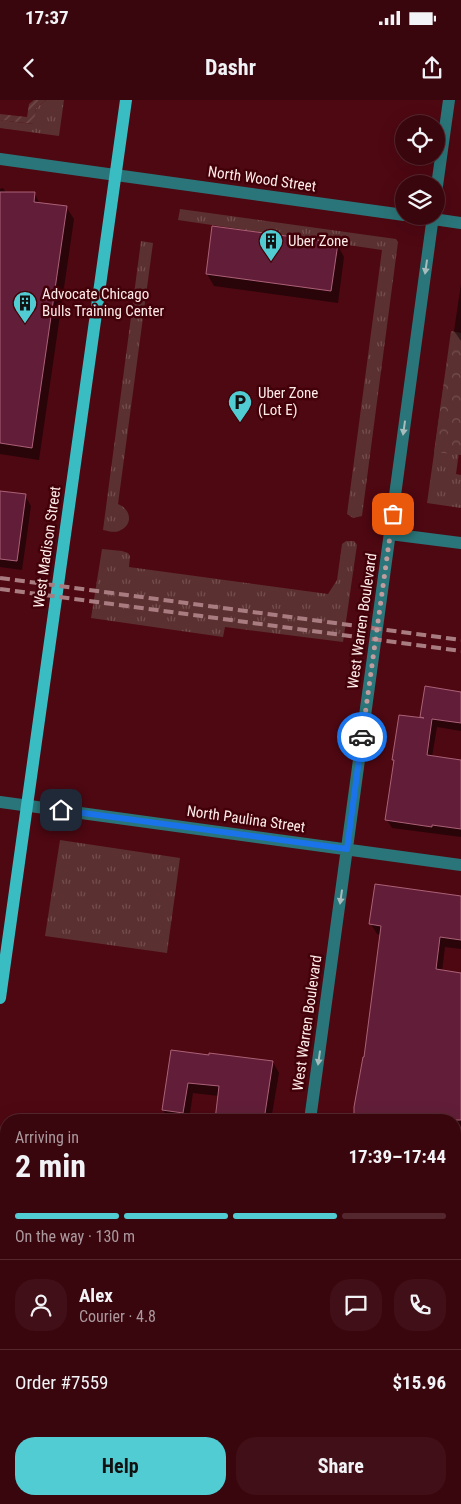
<!DOCTYPE html>
<html lang="en">
<head>
<meta charset="utf-8">
<style>
	body { margin:0; font-family:"Roboto Condensed",sans-serif; background:#410f17; color:#f1f3f6; height:100vh; display:flex; flex-direction:column; font-size:19px; white-space:nowrap }
	* { box-sizing:border-box; margin:0 }
	p { font-size:16px; color:#ab999e }
	.icon { flex:none; width:28px; height:28px; fill:none; stroke:currentColor; stroke-width:2; stroke-linecap:round; stroke-linejoin:round }
	.map { position:relative; flex:1; overflow:hidden }
	.details { position:absolute; left:0px; top:1014px; width:461px; height:391px; display:flex; flex-direction:column; background:#3a060e; border-radius:20px 20px 0 0; box-shadow:0 5px 20px #0002,0 0 0 1px #54272e }
	.details>* { flex:none }
	.controls { position:absolute; left:395px; top:15px; display:grid; gap:10px }
	.controls a { display:grid; place-items:center; width:50px; height:50px; border-radius:50%; background:#3a060e; box-shadow:0 5px 20px #0002,0 0 0 1px #54272e; font-size:25px }
	.pin { position:absolute; display:grid; place-items:center; width:42px; height:42px; color:#fff; margin:-21px; border-radius:10px; box-shadow:0 2px 8px #0006 }
	.courier { position:absolute; display:grid; place-items:center; width:50px; height:50px; margin:-25px; border:4px solid #1a73e8; border-radius:50%; background:#fff; color:#222; box-shadow:0 1px 6px #0007 }
	.headline em { font-style:normal; font-weight:700 }
	.headline div { display:flex; flex-direction:column-reverse }
	.headline { display:flex; align-items:center; justify-content:space-between; height:85px; padding:0 15px }
	h1 { font-size:32px; font-weight:700; line-height:38px }
	.bar { display:grid; grid-template-columns:repeat(4,1fr); gap:8px 5px; align-content:center; height:60px; padding:0 15px }
	.bar i { height:6px; border-radius:4px; background:#54272e }
	.bar .active { background:#51ccd3 }
	.bar p { grid-column:span 4 }
	.line { display:flex; align-items:center; gap:12px; padding:0 15px; border-top:1px solid #54272e }
	.line div { flex:1 }
	.round { display:grid; place-items:center; flex:none; width:52px; height:52px; border-radius:20px; background:#410f17 }
	.action { display:flex; gap:10px; margin-top:auto; padding:10px 15px }
	.action a { flex:1; height:58px; border-radius:20px; background:#51ccd3; color:#111; font-size:20px; font-weight:700; line-height:58px; text-align:center }
	.action a+a { background:#410f17; color:#f1f3f6 }
	.status { display:flex; justify-content:space-between; align-items:center; height:35px; padding:0 25px; background:#3a060e; direction:ltr }
	.status svg { height:14px; fill:currentColor }
	header { display:flex; justify-content:space-between; align-items:center; height:65px; padding:0 15px; background:#3a060e; font-size:22px; font-weight:700 }
	.map>svg:first-child { display:block }
	.grass { fill:url(#grass-tufts) }
	.forest { fill:url(#forest-crowns) }
	.garden { fill:url(#garden-furrows) }
	.shadow { fill:#0007 }
	.building { fill:#621e38; stroke:#ab6178 }
	.lines { fill:none; stroke-linecap:round; stroke-linejoin:round }
	.minor { stroke:#2a7579; stroke-width:12 }
	.major { stroke:#3abcc3; stroke-width:12 }
	.rail { stroke:#a87c80; stroke-width:4; stroke-dasharray:10 5; stroke-linecap:butt }
	.oneway { fill:#a9bcbd }
	.done { stroke:#c09c9e; stroke-width:5; stroke-dasharray:0 9 }
	.route { stroke:#1a73e8; stroke-width:6 }
	.labels { text-anchor:middle; stroke-width:5; stroke-linejoin:round; paint-order:stroke }
	.street-label { font-size:15px; fill:#feebea; stroke:#420008 }
	.poi-label { font-size:15px; fill:#feebea; stroke:#420008; text-anchor:start }
</style>
</head>
<body>
<div class="status"><b>17:37</b><svg viewBox="0 0 49 12"><path d="M0 12V9h3v3zM5 12V6h3v6zM10 12V3h3v9zM15 12V0h3v12zM26 1h20v11H26zM47 4h2v5h-2z"/></svg></div>
<header><svg class="icon" aria-label="back" viewBox="0 0 24 24"><path d="M15 5l-7 7 7 7"/></svg>Dashr<svg class="icon" aria-label="share" viewBox="0 0 24 24"><path d="M12 15V3M7 8l5-5 5 5M5 13v7h14v-7"/></svg></header>
<div class="map">
<svg width="461" height="1404" viewBox="0 0 461 1404">
	<defs>
		<pattern id="grass-tufts" width="24" height="20" patternUnits="userSpaceOnUse" patternTransform="scale(1.25)"><rect width="24" height="20" fill="#5b3030"/><path d="M3 7l-1-3M5 7V3M7 7l1-3M15 17l-1-3M17 17v-4M19 17l1-3" fill="none" stroke="#744e4e"/></pattern>
		<pattern id="forest-crowns" width="20" height="18" patternUnits="userSpaceOnUse" patternTransform="scale(1.25)"><rect width="20" height="18" fill="#5b3030"/><path d="M2 6a3 3 0 1 1 6 0M12 15a3 3 0 1 1 6 0" fill="none" stroke="#744e4e"/></pattern>
		<pattern id="garden-furrows" width="10" height="10" patternUnits="userSpaceOnUse" patternTransform="scale(1.25)"><rect width="10" height="10" fill="#5b3030"/><path d="M-1 1l2-2M0 10L10 0M9 11l2-2" fill="none" stroke="#744e4e"/></pattern>
	</defs>
	<rect width="100%" height="100%" fill="#4e0812"/>
	<!-- grass -->
	<path class="grass" d="M46,0H64L59,36L0,28V20L33,24L36,8Z
		M180,109L396,139L398,142L362,416L353,418L347,414L382,150L178,120Z
		M141,141L153,143L118,404C131,409 134,425 119,431C114,433 108,431 103,430Z
		M444,283L461,337L456,374L461,375V408L427,403Z
		M346,441H354L357,445L343,542L225,527L223,537L91,518L102,449L122,451L128,453L130,456L129,467L328,494L337,480L342,444Z
		M60,740L180,758L167,853L45,836Z"/>
	<!-- forest -->
	<path class="forest" d="M451,231L461,233V355L434,352Z"/>
	<!-- garden -->
	<path class="garden" d="M34,0H46L36,8L34,24L0,20V14L27,17L29,4Z"/>
	<!-- shadow -->
	<path class="shadow" d="M3,88L6,93H34L40,104L66,107L74,119L39,360L0,354V89Z
		M337,144L344,157L338,203L214,186L207,174Z
		M461,184V241L454,231Z
		M0,392L25,396L31,406L22,470L0,467Z
		M461,593V631L437,627L432,657L461,661V659V737L392,728L387,720L395,663L394,659L422,619V617Z
		M461,797V849L445,847L442,871L461,874V1078L455,1120V1020H355L381,835L377,834L371,824Z
		M172,951L273,962L279,973L271,1020H216L219,996L193,993L189,1020H169L163,1010Z
		M455,1192H461V1377L458,1373L455,1372Z"/>
	<!-- building -->
	<path class="building" d="M0,92H35L34,102L67,106L32,348L0,343Z
		M212,126L338,143L331,191L206,174Z
		M0,391L26,394L17,461L0,459Z
		M425,586L461,592V623L432,619L427,655L461,660V729L432,725V727L385,720L394,660H392L399,615L424,618L420,617Z
		M375,784L461,796V840L440,837L436,869L461,873V1020H354V1007L363,957H364L381,826L369,824Z
		M171,950L209,955V953L273,961L264,1020H215L219,986L188,983L183,1013L162,1010Z"/>
	<g class="lines">
		<!-- minor -->
		<path class="minor" d="M0,59L404,115
			M436,93L449,0
			M413,116L461,123
			M390,434L461,443
			M0,702L461,765
			M310,1020L433,116
			M257,1404L258,1399"/>
		<!-- major -->
		<path class="major" d="M0,898L126,0
			M0,1336L6,1337
			M0,1381L6,1382
			M455,1398L461,1399
			M130,1399L169,1404"/>
		<!-- rail -->
		<path class="rail" d="M0,478L461,540
			M0,489L461,551"/>
	</g>
	<!-- one-way arrows -->
	<defs><path id="oneway-solid" d="M-6-.8H1V-3.2L6.5 0L1 3.2V.8H-6Z" transform="scale(1.25)"/></defs>
	<g class="oneway">
		<use href="#oneway-solid" transform="translate(426 167) rotate(98)"/>
		<use href="#oneway-solid" transform="translate(404 328) rotate(98)"/>
		<use href="#oneway-solid" transform="translate(341 797) rotate(98)"/>
		<use href="#oneway-solid" transform="translate(319 958) rotate(98)"/>
	</g>
	<g class="lines">
		<!-- done -->
		<path class="done" d="M362,637L393,414"/>
		<!-- route -->
		<path class="route" d="M61,710L347,749L362,637"/>
	</g>
	<!-- icons -->
	<defs>
		<g id="building-pin" transform="scale(1.25)"><path d="M0 17L-7.5 6A9.5 9.5 0 1 1 7.5 6Z" fill="#51ccd3" stroke="#420008"/><path d="M-4-6H4V6H1V3H-1V6H-4ZM-2.5-4.3h1.7v1.8h-1.7ZM.8-4.3h1.7v1.8H.8ZM-2.5-1h1.7V.8h-1.7ZM.8-1h1.7V.8H.8Z" fill="#111"/></g>
		<g id="parking-pin" transform="scale(1.25)"><path d="M0 17L-7.5 6A9.5 9.5 0 1 1 7.5 6Z" fill="#51ccd3" stroke="#420008"/><path d="M-3.5-5.5H1a3.5 3.5 0 0 1 0 7H-1V5.5H-3.5ZM-1-3.4V-.6H.8a1.4 1.4 0 0 0 0-2.8Z" fill="#111"/></g>
	</defs>
	<g fill-rule="evenodd">
		<use href="#building-pin" x="271" y="141"/>
		<use href="#building-pin" x="25" y="203"/>
		<use href="#parking-pin" x="240" y="302"/>
	</g>
	<g class="labels">
		<!-- street labels -->
		<g class="street-label">
			<text transform="translate(262 79) rotate(8)" y="5">North Wood Street</text>
			<text transform="translate(47 447) rotate(-82)" y="5">West Madison Street</text>
			<text transform="translate(362 521) rotate(-82)" y="5">West Warren Boulevard</text>
			<text transform="translate(246 719) rotate(8)" y="5">North Paulina Street</text>
			<text transform="translate(307 923) rotate(-82)" y="5">West Warren Boulevard</text>
		</g>
		<!-- poi labels -->
		<g class="poi-label">
			<text x="288" y="146">Uber Zone</text>
			<text x="42" y="199">Advocate Chicago<tspan x="42" dy="17">Bulls Training Center</tspan></text>
			<text x="258" y="298">Uber Zone<tspan x="258" dy="17">(Lot E)</tspan></text>
		</g>
	</g>
</svg>
<div class="controls">
<a><svg class="icon" aria-label="locate" viewBox="0 0 24 24"><circle cx="12" cy="12" r="6"/><path d="M12 2v4M12 18v4M2 12h4M18 12h4"/></svg></a>
<a><svg class="icon" aria-label="layers" viewBox="0 0 24 24"><path d="M12 4l9 5-9 5-9-5zM3 14l9 5 9-5"/></svg></a>
</div>
<div class="pin" style="left:393px;top:414px;background:#ea580c"><svg class="icon" aria-label="bag" viewBox="0 0 24 24"><path d="M5 8h14l-1 12H6zM9 8a3 3 0 0 1 6 0"/></svg></div>
<div class="pin" style="left:61px;top:710px;background:#1f2937"><svg class="icon" aria-label="home" viewBox="0 0 24 24"><path d="M3 11l9-7 9 7M6 9v11h12V9"/></svg></div>
<div class="courier" style="left:362px;top:637px"><svg class="icon" aria-label="car" viewBox="0 0 24 24"><path d="M5 17H2v-5l4-1 3-4h7l3 4 3 1v5h-3M9 17h6M6 11h13"/><circle cx="7" cy="17" r="2"/><circle cx="17" cy="17" r="2"/></svg></div>
<section class="details">
<div class="headline"><div><h1>2 min</h1><p>Arriving in</p></div><em>17:39–17:44</em></div>
<div class="bar"><i class="active"></i><i class="active"></i><i class="active"></i><i></i><p>On the way · 130 m</p></div>
<div class="line" style="height:90px"><a class="round"><svg class="icon" aria-label="person" viewBox="0 0 24 24"><circle cx="12" cy="8" r="4"/><path d="M4 21q1-7 8-7t8 7"/></svg></a><div><b>Alex</b><p>Courier · 4.8</p></div><a class="round"><svg class="icon" aria-label="chat" viewBox="0 0 24 24"><path d="M4 5h16v11H9l-5 4z"/></svg></a><a class="round"><svg class="icon" aria-label="phone" viewBox="0 0 24 24"><path d="M5 4h4l2 5-3 2q2 4 5 5l2-3 5 2v4C11 20 4 13 5 4z"/></svg></a></div>
<div class="line" style="height:65px"><div>Order #7559</div><b>$15.96</b></div>
<div class="action"><a>Help</a><a>Share</a></div>
</section>
</div>
</body>
</html>
